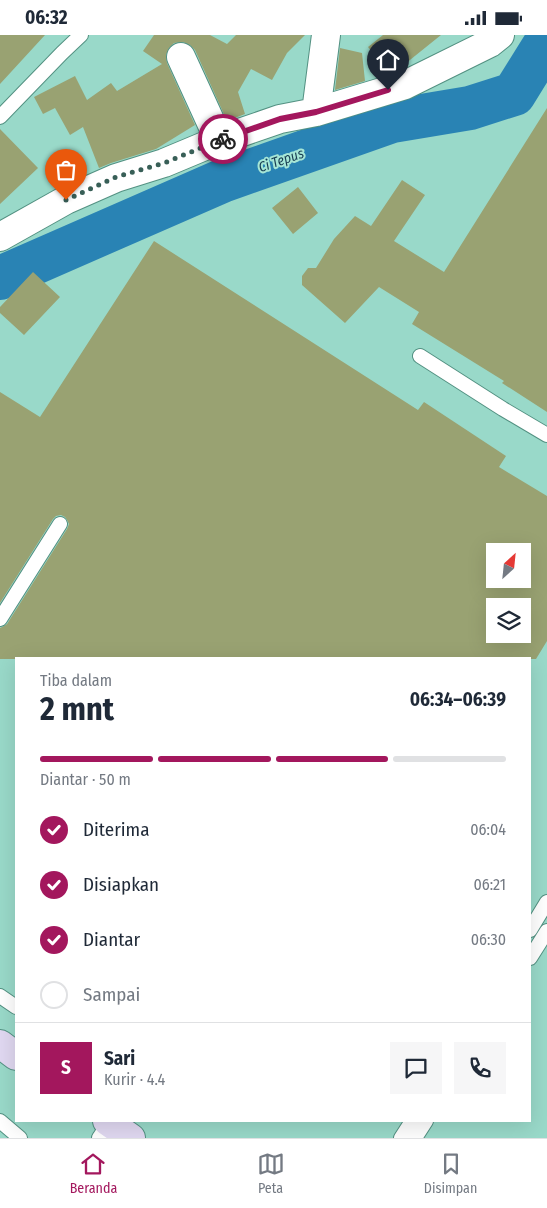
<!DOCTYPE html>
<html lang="id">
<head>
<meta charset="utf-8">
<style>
	body { margin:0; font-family:"Fira Sans Condensed",sans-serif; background:#f6f6f7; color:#1f2937; height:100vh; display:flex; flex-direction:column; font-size:19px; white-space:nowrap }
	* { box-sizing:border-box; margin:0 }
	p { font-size:16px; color:#747a83 }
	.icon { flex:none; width:28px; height:28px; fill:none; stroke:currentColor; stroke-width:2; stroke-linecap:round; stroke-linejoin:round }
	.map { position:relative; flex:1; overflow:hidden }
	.sheet { position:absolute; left:15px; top:622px; width:516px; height:465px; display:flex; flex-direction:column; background:#fff; border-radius:0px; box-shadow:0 5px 20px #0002 }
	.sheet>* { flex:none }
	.needle { width:32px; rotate:27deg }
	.tools { position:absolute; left:486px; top:508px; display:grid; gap:10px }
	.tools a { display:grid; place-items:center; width:45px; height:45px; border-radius:0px; background:#fff; box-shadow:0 5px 20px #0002; font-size:25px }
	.pin { position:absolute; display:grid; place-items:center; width:42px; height:42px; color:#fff; margin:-51px -21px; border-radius:50% 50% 50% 0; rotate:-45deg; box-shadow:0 0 5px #0007 }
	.pin .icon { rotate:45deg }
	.courier { position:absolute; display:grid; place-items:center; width:50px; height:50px; margin:-25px; border:4px solid #a3175d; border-radius:50%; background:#fff; color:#222; box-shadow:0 1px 6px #0007 }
	.headline em { font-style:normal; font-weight:700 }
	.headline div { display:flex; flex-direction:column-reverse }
	.headline { display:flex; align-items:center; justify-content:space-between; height:85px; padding:0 25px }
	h1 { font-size:32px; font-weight:700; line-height:38px }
	.bar { display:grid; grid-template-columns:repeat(4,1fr); gap:8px 5px; align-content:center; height:60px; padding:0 25px }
	.bar i { height:6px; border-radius:4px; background:#e0e1e3 }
	.bar .active { background:#a3175d }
	.bar p { grid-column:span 4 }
	.line { display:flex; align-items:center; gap:12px; padding:0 25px; border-top:1px solid #e0e1e3 }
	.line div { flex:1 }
	.round { display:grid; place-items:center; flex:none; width:52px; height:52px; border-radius:0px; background:#f6f6f7 }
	ol { padding:0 25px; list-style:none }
	li { display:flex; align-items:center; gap:15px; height:55px }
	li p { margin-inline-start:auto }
	li .icon { padding:5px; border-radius:50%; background:#a3175d; color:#fff; stroke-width:4 }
	li:last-child { color:#747a83 }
	li i { width:28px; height:28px; border:2px solid #e0e1e3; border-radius:50% }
	.status { display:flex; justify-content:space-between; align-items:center; height:35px; padding:0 25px; background:#fff; direction:ltr }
	.status svg { height:14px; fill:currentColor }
	.tabs { display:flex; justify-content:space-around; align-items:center; height:70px; border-top:1px solid #e0e1e3; background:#fff; font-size:14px; color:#747a83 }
	.tabs a { display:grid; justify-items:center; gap:2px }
	.tabs .active { color:#a3175d }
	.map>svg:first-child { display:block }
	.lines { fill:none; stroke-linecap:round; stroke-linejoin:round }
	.river { stroke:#2983b4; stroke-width:44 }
	.building { fill:#99a272; fill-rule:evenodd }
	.lane-casing { stroke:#539182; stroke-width:16 }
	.street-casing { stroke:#539182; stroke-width:30 }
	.secondary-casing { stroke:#539182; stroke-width:30 }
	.lane { stroke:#fff; stroke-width:14 }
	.street { stroke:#fff; stroke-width:28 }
	.secondary { stroke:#e0d8f1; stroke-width:28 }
	.done { stroke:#385f57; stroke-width:5; stroke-dasharray:0 9 }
	.route { stroke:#a3175d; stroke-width:6 }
	.labels { text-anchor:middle; stroke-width:4; stroke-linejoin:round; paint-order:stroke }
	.water-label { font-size:14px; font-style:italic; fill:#173c51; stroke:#a6e6d6 }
</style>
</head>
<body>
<div class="status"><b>06:32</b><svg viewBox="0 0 49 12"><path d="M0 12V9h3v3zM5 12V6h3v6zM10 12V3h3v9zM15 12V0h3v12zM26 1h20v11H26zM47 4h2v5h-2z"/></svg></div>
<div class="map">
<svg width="547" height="1103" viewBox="0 0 547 1103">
	<rect width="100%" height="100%" fill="#99d9c9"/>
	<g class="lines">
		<!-- river -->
		<path class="river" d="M0,243L222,146L392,86L470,73L514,59L547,6"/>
	</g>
	<!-- building -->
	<path class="building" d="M0,0H45L0,49Z
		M154,0H210L227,9L236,0H305L287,18L272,45L251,34L238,57L245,79L227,86L195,15L190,10L183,7L174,8L169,13L166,20L167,28L195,90L156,114L111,128L99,133L83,92L70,100L55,73L43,79L34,62L75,41L87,65L111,48L117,56L162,29L143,16Z
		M383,0H441L395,37L390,38L368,12Z
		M340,13L362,18L365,46L335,55Z
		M547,73V377L502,348L504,346L412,289L419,277L379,252L345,288L302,250V241L308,233H316L334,204L355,181L371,191L402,145L425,160L394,206L444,237Z
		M0,94L38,133L0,169Z
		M298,152L318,178L293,199L272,173Z
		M154,206L418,375L424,367L506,421L499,432L547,461V606L536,624H0V593L4,591L7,589L67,494L69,489L67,485L65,482L61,480L56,481L53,484L0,568V357L40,382ZM495,516H522V544H495ZM495,571H522V599H495Z
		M33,237L60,262L24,300L0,278V272Z"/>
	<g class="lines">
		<!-- lane casing -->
		<g class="lane-casing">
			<path id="lane" d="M0,82L62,18L81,0
				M420,321L503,374L547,400
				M0,584L60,489
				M530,895L547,867
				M530,923L547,896
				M0,961L16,972
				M0,1086L20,1103
				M99,1103L109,1088
				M401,1103L412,1086
				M415,1103L426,1086"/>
		</g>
		<!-- street casing -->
		<g class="street-casing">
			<path id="street" d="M181,22L219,105
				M316,77L326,0
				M0,202L66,165L116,143L164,128L219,105L280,84L316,77L405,50L490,8L500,0"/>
		</g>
		<!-- secondary casing -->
		<g class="secondary-casing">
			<path id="secondary" d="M0,1009L16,1021
				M107,1086L131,1103"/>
		</g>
		<!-- lane -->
		<use href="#lane" class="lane"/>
		<!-- street -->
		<use href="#street" class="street"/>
		<!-- secondary -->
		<use href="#secondary" class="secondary"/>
	</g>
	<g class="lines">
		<!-- done -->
		<path class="done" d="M66,165L116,142L164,128L223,104"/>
		<!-- route -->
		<path class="route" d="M223,104L280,84L316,77L388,55"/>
	</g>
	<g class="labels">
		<!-- water labels -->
		<g class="water-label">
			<text transform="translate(281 125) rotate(-19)" y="5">Ci Tepus</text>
		</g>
	</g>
</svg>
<div class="tools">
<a><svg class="needle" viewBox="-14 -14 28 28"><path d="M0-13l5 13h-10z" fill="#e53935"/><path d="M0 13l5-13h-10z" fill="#747a83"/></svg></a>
<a><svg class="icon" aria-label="layers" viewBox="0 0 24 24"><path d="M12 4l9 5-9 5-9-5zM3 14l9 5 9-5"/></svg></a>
</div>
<div class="pin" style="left:66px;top:165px;background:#ea580c"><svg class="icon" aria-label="bag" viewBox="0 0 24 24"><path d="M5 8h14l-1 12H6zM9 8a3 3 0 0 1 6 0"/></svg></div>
<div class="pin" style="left:388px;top:55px;background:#1f2937"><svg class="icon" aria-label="home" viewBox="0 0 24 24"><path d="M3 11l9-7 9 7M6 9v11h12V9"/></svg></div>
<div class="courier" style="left:223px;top:104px"><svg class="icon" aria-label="bike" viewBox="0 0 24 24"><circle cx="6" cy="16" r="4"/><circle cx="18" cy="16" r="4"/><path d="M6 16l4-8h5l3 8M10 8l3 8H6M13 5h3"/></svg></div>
<section class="sheet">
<div class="headline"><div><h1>2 mnt</h1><p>Tiba dalam</p></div><em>06:34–06:39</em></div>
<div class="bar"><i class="active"></i><i class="active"></i><i class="active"></i><i></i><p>Diantar · 50 m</p></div>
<ol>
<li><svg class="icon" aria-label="check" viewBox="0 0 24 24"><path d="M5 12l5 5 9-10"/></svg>Diterima<p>06:04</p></li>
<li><svg class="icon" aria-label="check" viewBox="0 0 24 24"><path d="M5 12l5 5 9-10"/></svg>Disiapkan<p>06:21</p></li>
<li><svg class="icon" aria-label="check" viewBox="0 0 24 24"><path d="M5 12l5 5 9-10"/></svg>Diantar<p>06:30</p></li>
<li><i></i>Sampai</li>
</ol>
<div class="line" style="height:90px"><b class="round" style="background:#a3175d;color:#fff">S</b><div><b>Sari</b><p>Kurir · 4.4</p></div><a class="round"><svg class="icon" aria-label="chat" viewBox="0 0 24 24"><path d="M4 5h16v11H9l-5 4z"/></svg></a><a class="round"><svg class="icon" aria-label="phone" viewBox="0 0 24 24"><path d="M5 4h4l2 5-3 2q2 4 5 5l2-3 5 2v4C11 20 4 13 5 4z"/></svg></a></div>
</section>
</div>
<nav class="tabs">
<a class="active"><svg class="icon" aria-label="home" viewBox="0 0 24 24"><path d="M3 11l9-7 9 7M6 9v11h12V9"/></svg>Beranda</a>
<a><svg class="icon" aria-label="map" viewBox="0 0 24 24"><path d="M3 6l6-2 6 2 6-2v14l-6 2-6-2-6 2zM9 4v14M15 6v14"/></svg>Peta</a>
<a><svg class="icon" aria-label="saved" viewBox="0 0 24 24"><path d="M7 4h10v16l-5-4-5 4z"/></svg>Disimpan</a>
</nav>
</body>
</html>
